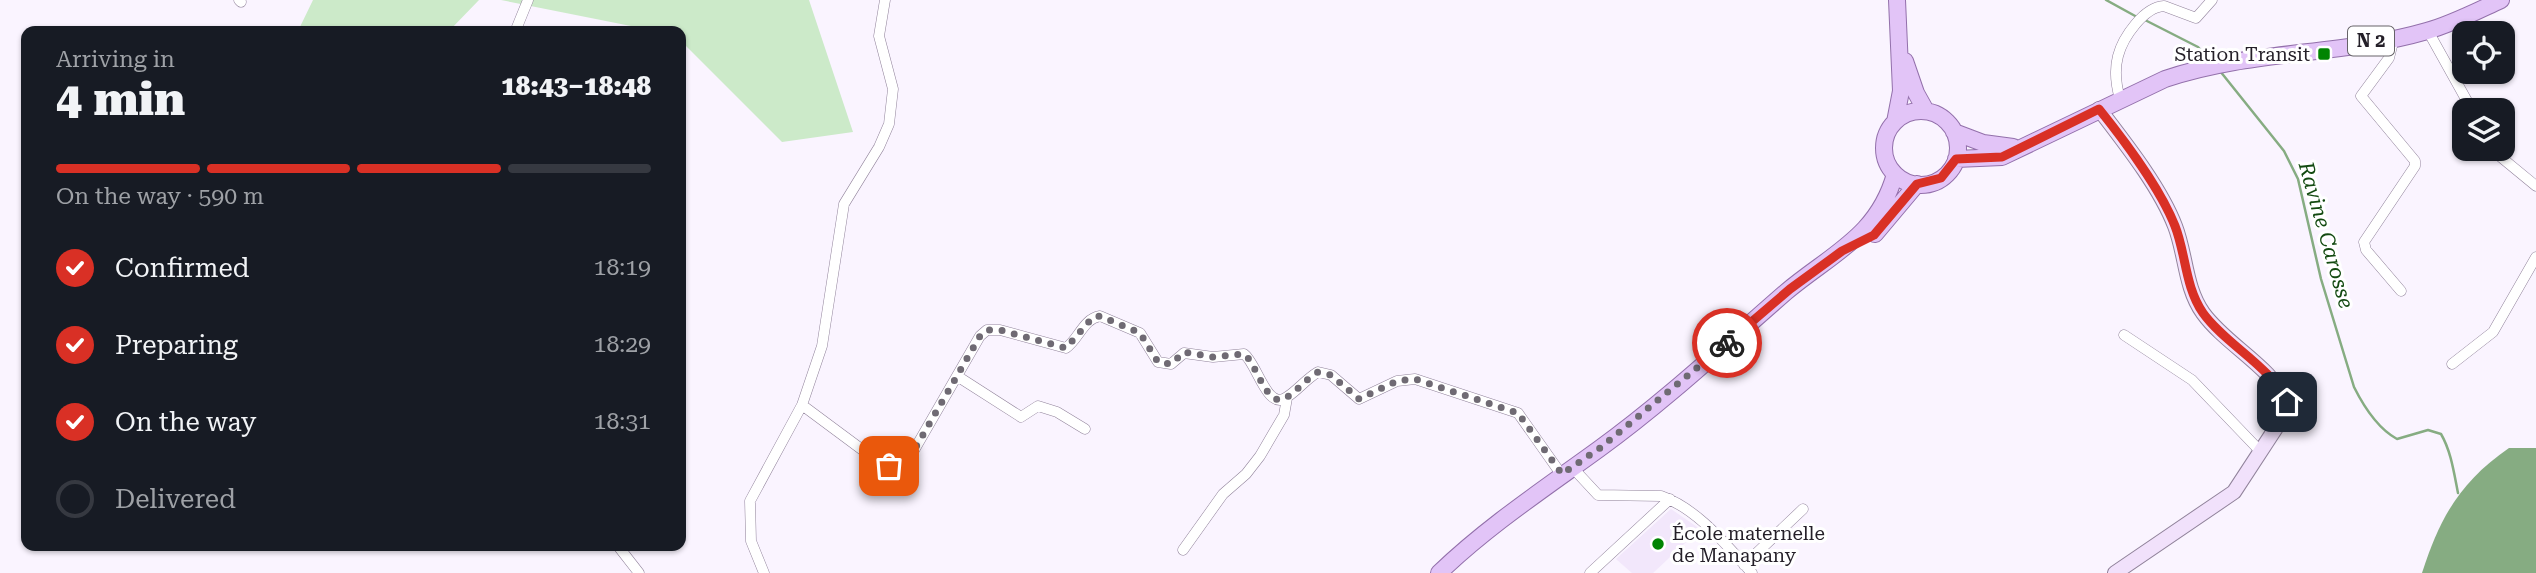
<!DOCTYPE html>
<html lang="en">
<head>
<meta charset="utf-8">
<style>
	body { margin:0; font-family:"Roboto Serif",serif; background:#20242c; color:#f1f3f6; height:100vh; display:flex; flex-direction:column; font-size:26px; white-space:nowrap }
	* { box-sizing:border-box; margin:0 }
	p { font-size:23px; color:#9ea1a6 }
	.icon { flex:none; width:38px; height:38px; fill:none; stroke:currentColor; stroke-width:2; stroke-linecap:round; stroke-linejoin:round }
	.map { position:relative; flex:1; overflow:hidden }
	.details { position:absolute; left:21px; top:26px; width:665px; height:525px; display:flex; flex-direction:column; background:#171b24; border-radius:14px; box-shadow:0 2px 5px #0004 }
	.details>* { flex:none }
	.fabs { position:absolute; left:2452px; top:21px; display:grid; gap:14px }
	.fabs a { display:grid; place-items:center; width:63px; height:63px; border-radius:14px; background:#171b24; box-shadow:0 2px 5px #0004; font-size:35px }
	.pin { position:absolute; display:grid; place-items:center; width:60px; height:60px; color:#fff; margin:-30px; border-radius:14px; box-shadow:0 4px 10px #0006 }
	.courier { position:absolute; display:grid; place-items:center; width:70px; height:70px; margin:-35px; border:5px solid #d93025; border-radius:50%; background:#fff; color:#222; box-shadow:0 2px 9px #0007 }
	.summary em { font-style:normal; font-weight:800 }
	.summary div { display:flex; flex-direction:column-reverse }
	.summary { display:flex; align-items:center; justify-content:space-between; height:119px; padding:0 35px }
	h1 { font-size:46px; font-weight:800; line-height:52px }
	.bar { display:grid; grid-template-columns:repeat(4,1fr); gap:10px 7px; align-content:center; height:84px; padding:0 35px }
	.bar i { height:9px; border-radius:5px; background:#363941 }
	.bar .selected { background:#d93025 }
	.bar p { grid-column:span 4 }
	ol { padding:0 35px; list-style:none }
	li { display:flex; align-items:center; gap:21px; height:77px }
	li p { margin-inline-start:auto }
	li .icon { padding:7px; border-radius:50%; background:#d93025; color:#fff; stroke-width:4 }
	li:last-child { color:#9ea1a6 }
	li i { width:38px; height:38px; border:4px solid #363941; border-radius:50% }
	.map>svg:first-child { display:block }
	.built { fill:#f2e7fb }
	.green { fill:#cceac9 }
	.water { fill:#86ac82 }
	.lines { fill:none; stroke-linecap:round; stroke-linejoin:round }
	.stream { stroke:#86ac82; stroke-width:2.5 }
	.street-casing { stroke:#91839b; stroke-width:11 }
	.secondary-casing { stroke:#91839b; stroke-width:16 }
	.primary-casing { stroke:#9370ab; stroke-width:18 }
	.street { stroke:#fff; stroke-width:10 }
	.secondary { stroke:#f1e1fb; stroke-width:14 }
	.primary { stroke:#e2c4f7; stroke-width:16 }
	.done { stroke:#6f6a73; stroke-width:7; stroke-dasharray:0 12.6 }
	.route { stroke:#d93025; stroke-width:9 }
	.poi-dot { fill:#008402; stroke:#fff; stroke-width:2.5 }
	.labels { text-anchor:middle; stroke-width:6; stroke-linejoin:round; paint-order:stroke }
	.shield { fill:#fff; stroke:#666268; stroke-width:2 }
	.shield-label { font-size:18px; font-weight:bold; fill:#241f28 }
	.poi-label { font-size:19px; fill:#241f28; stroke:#fff; text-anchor:end }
	.water-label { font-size:21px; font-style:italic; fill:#134a11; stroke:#fff }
</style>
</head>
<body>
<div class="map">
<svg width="2536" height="573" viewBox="0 0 2536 573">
	<rect width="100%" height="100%" fill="#faf4ff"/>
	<!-- built -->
	<path class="built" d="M1671,509L1700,529L1653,573H1632L1616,559Z"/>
	<!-- green -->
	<path class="green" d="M313,0H479L449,31H298Z
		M501,0H809L853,132L782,142L681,41V32L656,31Z"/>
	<!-- water -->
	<path class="water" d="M2509,448H2536V573H2422C2440,517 2460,482 2509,448Z"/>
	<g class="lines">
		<!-- stream -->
		<path class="stream" d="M2106,0L2137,17
			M2143,19L2198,47L2211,61
			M2220,71L2284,151L2298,179L2321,279L2354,387C2364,407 2377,428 2397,439L2428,430L2441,434C2451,451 2454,473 2458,493"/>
		<!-- street casing -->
		<g class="street-casing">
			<path id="street" d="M239,0L241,2
				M2428,31L2472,110
				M515,32L528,0
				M2394,38L2389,58L2361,96L2415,161V166L2364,242L2366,250L2401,291
				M2120,99C2116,85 2114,71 2118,56C2123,37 2144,7 2164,6L2196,18L2212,0
				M2491,149L2536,186
				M2124,335L2192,380L2261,452
				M2452,364L2493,332L2536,257
				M957,376L1021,417L1038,406L1057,412L1085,429
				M802,405L876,460L901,466L909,459L980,336L987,330H1000L1066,348C1079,339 1083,319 1100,316L1140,333L1158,362L1171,364L1184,353L1213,357L1244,354C1257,363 1267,412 1287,397C1298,390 1306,379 1318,372L1331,375L1359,399L1397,381L1415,379L1518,413L1561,474
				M1572,467L1598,495L1661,496C1698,509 1726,545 1752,573
				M618,546L639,573
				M1183,550L1223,494L1246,474L1260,456L1284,415L1287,398
				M1744,565L1803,509
				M764,573L751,541L750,501L802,405L822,346L844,204L879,147L889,124L893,89L879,36L885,0
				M1590,573L1670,499"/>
		</g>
		<!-- secondary casing -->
		<g class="secondary-casing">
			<path id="secondary" d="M2099,109C2125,143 2160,187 2175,226C2186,254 2185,288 2203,313C2226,345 2271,366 2287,402L2285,414L2234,492L2115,573"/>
		</g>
		<!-- primary casing -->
		<g class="primary-casing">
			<path id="primary" d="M1905,61L1916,93L1926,111
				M1884 148a37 37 0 1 1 74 0a37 37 0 1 1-74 0Z
				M1895,122L1901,91L1897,0
				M1954,132L1983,143L2013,147
				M1956,159L2002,157L2165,79C2250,50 2341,56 2427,31C2452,24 2477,11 2501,0
				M1875,234L1917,184
				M1439,573C1488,526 1544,489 1599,449C1664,402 1725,345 1786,292C1831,254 1878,236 1895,174"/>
		</g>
		<!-- street -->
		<use href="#street" class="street"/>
		<!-- secondary -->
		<use href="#secondary" class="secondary"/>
		<!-- primary -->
		<use href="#primary" class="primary"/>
	</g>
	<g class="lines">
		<!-- done -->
		<path class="done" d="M889,466H901L909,459L980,336L987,330H1000L1066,348L1093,317L1100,316L1140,333L1158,362L1171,364L1184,352L1213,357L1244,354C1257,363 1267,412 1287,397C1298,390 1306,379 1318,372L1331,375L1359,399L1397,381L1415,379L1518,413L1562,474L1600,448L1727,343"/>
		<!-- route -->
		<path class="route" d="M1727,343L1790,289L1842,251L1874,235L1917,184L1941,178L1956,159L2002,157L2099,109C2124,140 2161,190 2175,226C2186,254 2185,287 2203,313C2226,345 2271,366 2287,402"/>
	</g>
	<!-- markers -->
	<g class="poi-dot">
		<rect x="2317" y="47" width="14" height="14" rx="3.5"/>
		<circle cx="1658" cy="544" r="7"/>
	</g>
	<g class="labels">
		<!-- shield labels -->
		<rect class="shield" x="2348" y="26.5" width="46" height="29" rx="5"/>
		<g class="shield-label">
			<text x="2371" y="47">N 2</text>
		</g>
		<!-- poi labels -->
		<g class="poi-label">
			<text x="2310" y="61">Station Transit</text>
			<text x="1672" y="540" text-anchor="start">École maternelle<tspan x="1672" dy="22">de Manapany</tspan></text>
		</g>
		<!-- water labels -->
		<g class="water-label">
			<text transform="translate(2326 235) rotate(74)" y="7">Ravine Carosse</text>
		</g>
	</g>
</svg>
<div class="fabs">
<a><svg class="icon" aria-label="locate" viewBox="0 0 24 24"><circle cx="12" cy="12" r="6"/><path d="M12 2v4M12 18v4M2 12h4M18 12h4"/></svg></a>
<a><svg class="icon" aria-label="layers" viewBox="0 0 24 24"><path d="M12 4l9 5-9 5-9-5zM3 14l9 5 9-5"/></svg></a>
</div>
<div class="pin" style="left:889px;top:466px;background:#ea580c"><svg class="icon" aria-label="bag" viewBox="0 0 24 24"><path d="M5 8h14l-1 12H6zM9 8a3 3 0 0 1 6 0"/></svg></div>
<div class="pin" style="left:2287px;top:402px;background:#1f2937"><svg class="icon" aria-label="home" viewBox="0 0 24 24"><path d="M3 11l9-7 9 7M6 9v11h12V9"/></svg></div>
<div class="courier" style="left:1727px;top:343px"><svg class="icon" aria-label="bike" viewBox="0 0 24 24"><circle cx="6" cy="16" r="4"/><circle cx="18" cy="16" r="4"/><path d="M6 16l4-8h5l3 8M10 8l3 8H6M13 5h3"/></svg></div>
<section class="details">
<div class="summary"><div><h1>4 min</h1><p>Arriving in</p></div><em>18:43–18:48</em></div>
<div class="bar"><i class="selected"></i><i class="selected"></i><i class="selected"></i><i></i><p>On the way · 590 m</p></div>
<ol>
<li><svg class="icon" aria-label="check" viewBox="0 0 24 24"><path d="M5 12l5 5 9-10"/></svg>Confirmed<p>18:19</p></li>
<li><svg class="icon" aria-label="check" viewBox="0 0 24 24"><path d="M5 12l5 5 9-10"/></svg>Preparing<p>18:29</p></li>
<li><svg class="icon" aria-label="check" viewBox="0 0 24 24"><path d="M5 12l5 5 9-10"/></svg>On the way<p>18:31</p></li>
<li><i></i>Delivered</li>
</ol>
</section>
</div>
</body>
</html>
